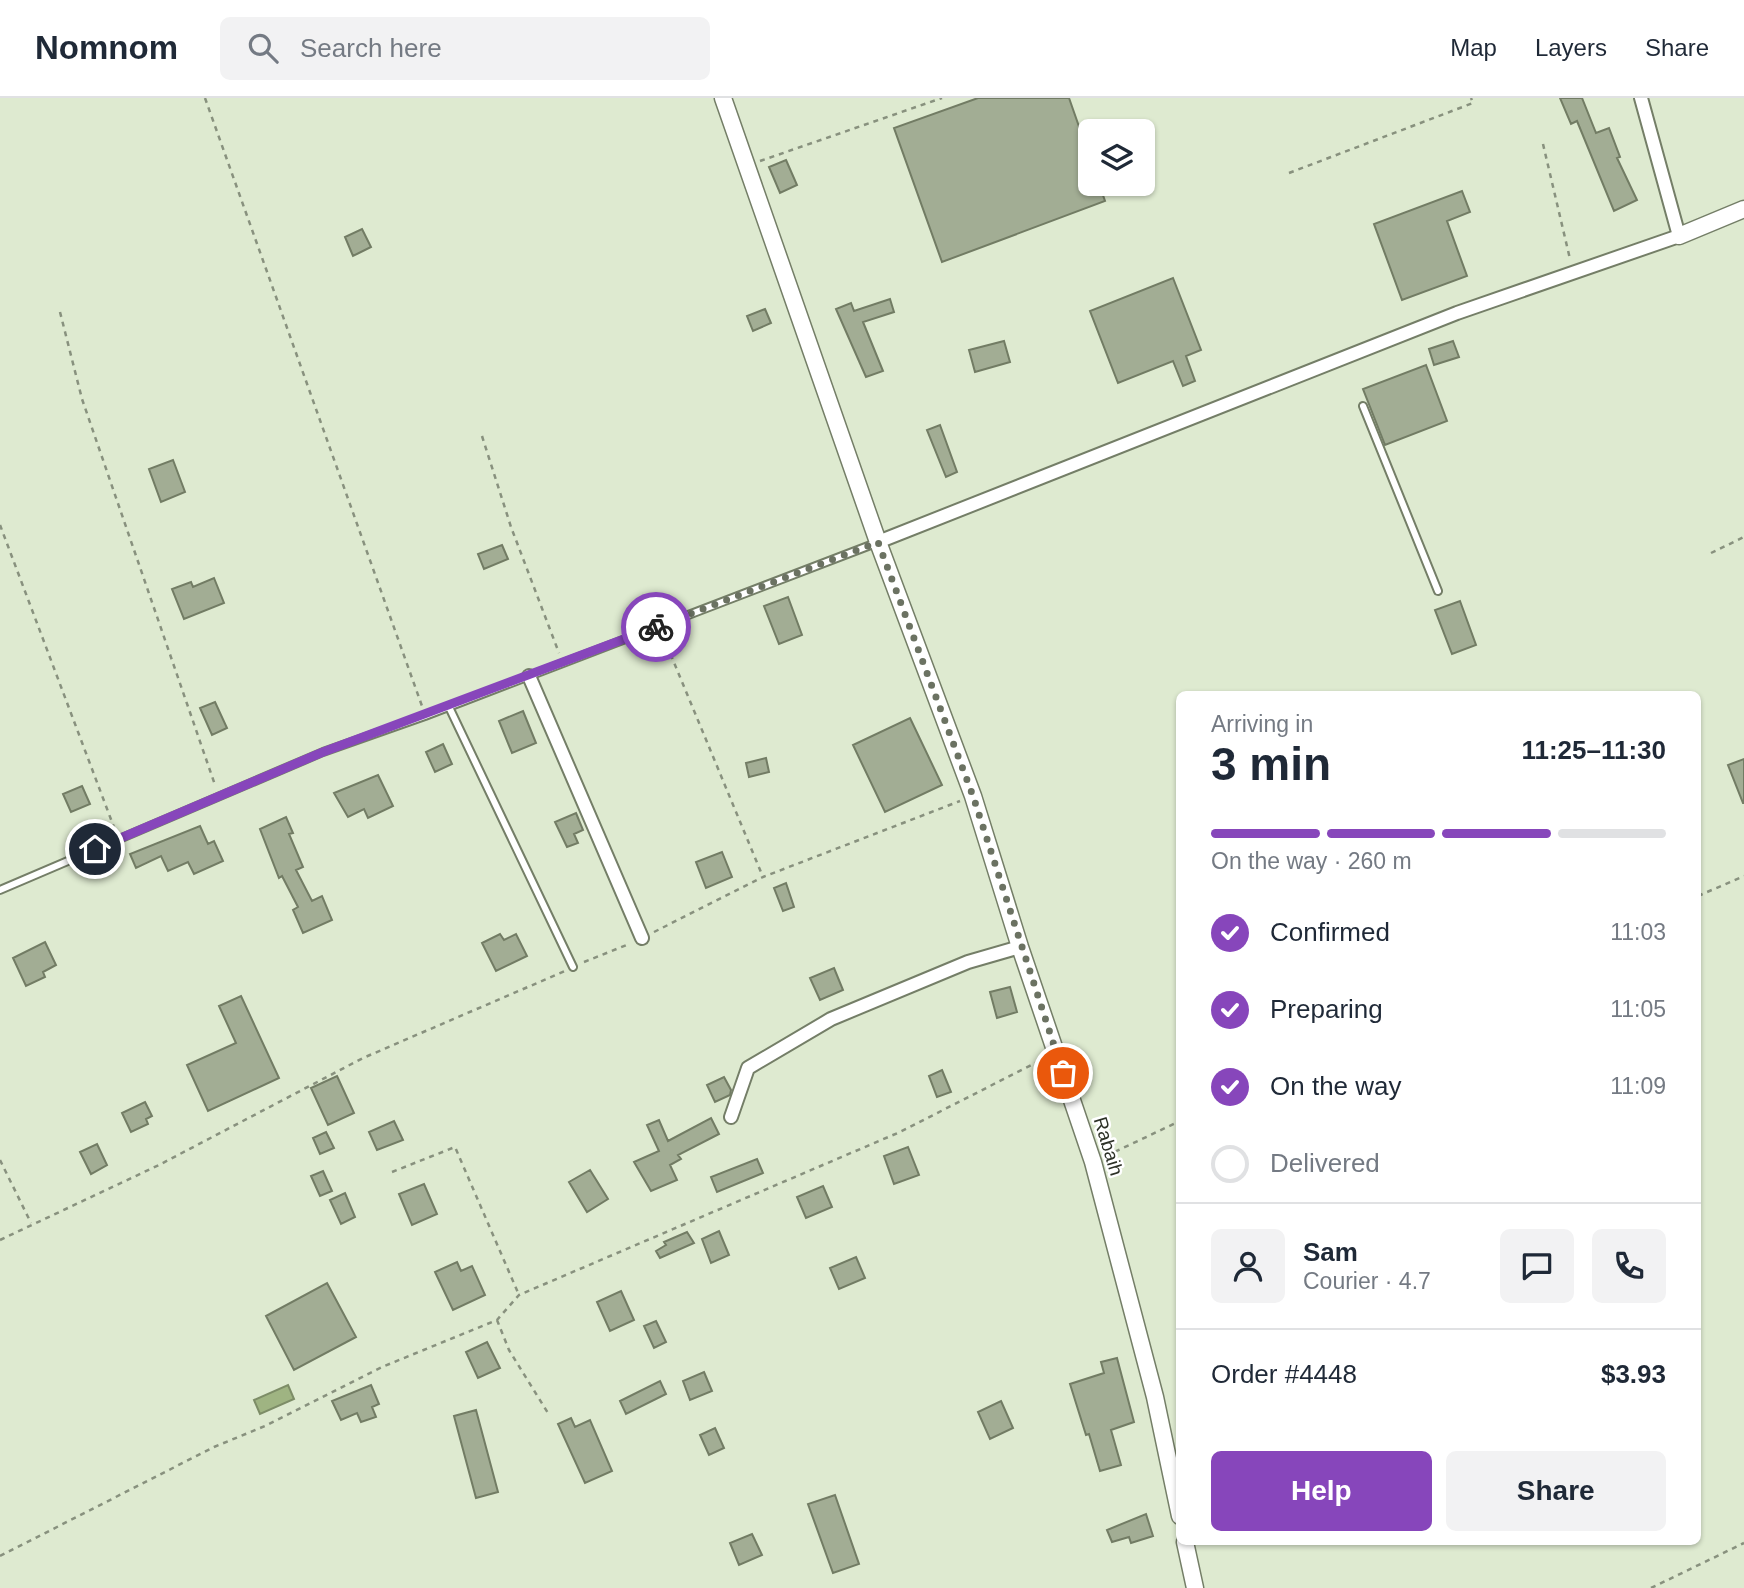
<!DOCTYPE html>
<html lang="en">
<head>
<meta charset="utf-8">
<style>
	body { margin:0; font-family:Helvetica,sans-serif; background:#f2f2f3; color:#1f2937; height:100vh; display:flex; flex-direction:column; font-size:26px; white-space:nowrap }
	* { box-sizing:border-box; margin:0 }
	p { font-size:23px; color:#747a83 }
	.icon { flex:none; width:38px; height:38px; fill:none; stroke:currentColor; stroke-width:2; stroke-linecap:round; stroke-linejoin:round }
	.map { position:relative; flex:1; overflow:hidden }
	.drawer { position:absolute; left:1176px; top:593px; width:525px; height:854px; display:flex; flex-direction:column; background:#fff; border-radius:10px; box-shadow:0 2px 5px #0004 }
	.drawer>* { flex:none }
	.tools { position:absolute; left:1078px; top:21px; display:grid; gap:14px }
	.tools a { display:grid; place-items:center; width:77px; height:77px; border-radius:10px; background:#fff; box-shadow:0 2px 5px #0004; font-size:35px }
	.pin { position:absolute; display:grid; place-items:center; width:60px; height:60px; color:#fff; margin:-30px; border:4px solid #fff; border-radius:50%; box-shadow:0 2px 7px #0007 }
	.courier { position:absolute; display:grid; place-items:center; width:70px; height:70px; margin:-35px; border:5px solid #8746bb; border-radius:50%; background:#fff; color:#222; box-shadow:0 2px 9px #0007 }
	.head em { font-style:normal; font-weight:800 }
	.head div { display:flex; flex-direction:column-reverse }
	.head { display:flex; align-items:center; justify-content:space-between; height:119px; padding:0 35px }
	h1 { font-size:46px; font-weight:800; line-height:52px }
	.bar { display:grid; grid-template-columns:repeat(4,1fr); gap:10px 7px; align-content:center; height:84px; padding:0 35px }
	.bar i { height:9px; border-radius:5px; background:#e0e1e3 }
	.bar .on { background:#8746bb }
	.bar p { grid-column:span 4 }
	.line { display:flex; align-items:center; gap:18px; padding:0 35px; border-top:2px solid #e0e1e3 }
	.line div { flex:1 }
	.round { display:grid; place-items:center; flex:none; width:74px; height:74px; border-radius:10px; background:#f2f2f3 }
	ol { padding:0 35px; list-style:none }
	li { display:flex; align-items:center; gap:21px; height:77px }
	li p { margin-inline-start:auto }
	li .icon { padding:7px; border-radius:50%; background:#8746bb; color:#fff; stroke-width:4 }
	li:last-child { color:#747a83 }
	li i { width:38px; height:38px; border:4px solid #e0e1e3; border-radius:50% }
	.action { display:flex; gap:14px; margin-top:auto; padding:14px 35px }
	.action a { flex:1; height:80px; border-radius:10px; background:#8746bb; color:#fff; font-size:28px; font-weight:800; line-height:80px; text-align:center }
	.action a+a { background:#f2f2f3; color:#1f2937 }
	header { display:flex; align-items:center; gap:42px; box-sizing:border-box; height:98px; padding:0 35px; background:#fff; border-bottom:2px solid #e0e1e3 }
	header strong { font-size:33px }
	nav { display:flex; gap:38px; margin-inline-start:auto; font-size:24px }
	.search { width:490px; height:63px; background:#f2f2f3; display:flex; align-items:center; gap:18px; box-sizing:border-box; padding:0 24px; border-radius:10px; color:#747a83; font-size:26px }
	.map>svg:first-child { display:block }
	.water { fill:#9fb482; stroke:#7d8d67; stroke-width:2 }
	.building { fill:#a2ad94; stroke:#727c64; stroke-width:2 }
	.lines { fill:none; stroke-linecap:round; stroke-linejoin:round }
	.service-casing { stroke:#747e67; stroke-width:10 }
	.minor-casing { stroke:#747e67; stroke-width:16 }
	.tertiary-casing { stroke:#747e67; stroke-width:19 }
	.path { stroke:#88917e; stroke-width:2.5; stroke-dasharray:5 5; stroke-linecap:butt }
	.service { stroke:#fff; stroke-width:6 }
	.minor { stroke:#fff; stroke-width:12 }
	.tertiary { stroke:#fff; stroke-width:16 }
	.done { stroke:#6b7262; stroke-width:7; stroke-dasharray:0 12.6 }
	.route { stroke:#8746bb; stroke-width:9 }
	.labels { text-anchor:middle; stroke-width:5; stroke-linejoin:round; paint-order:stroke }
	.street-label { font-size:19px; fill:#2d3127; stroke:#fff }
</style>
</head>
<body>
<header>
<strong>Nomnom</strong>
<div class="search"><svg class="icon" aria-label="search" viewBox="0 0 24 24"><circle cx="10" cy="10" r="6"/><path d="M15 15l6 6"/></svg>Search here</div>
<nav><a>Map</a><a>Layers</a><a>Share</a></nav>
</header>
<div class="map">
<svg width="1744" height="1490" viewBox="0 0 1744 1490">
	<rect width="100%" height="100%" fill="#deead0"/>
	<!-- water -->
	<path class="water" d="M288,1287L294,1301L260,1316L254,1302Z"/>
	<!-- building -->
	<path class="building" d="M978,0H1069L1090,60V86H1099L1105,103L942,164L894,30Z
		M1560,0H1582L1596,35L1609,30L1620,59L1617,60L1637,102L1614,113L1577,23L1571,26Z
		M786,62L797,87L780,95L769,69Z
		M1462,93L1470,114L1447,123L1467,178L1402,202L1374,126Z
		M362,131L371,149L353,158L345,139Z
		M1173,180L1201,252L1186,258L1195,283L1183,288L1173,263L1118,285L1090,213Z
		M890,201L894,214L863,224L883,273L866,279L836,211L851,205L854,213Z
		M765,211L771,225L753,233L747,218Z
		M1004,243L1010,264L975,274L969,252Z
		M1453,243L1459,259L1434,267L1429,251Z
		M1426,267L1447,323L1385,347L1363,291Z
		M940,327L957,374L946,379L927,332Z
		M173,362L185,394L161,404L149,371Z
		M502,447L508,461L484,471L478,456Z
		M214,480L224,505L184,521L172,491L191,484L193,489Z
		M788,499L802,537L779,546L764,508Z
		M1460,503L1476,547L1452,556L1435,512Z
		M215,604L227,630L212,637L200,610Z
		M523,613L536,645L512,655L499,623Z
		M910,620L942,687L885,714L853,647Z
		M443,646L452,666L435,674L426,654Z
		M766,660L769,674L749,679L746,665Z
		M1744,661V705H1743L1728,667Z
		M378,677L393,708L368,720L364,711L348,719L334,695Z
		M82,688L90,706L71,714L63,696Z
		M576,715L583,732L574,736L578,745L567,749L555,724Z
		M286,719L293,735L289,736L303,769L296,772L312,803L322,798L332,822L303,835L293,812L298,809L282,778L279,780L260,731Z
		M200,728L208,746L214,743L223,763L194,776L188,764L168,773L161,758L136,770L130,756Z
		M722,754L732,779L706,790L696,764Z
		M786,785L794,809L783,813L774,790Z
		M500,836L504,842L516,836L527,858L496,873L482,845Z
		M45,844L56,867L43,874L45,879L26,888L13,860Z
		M834,870L843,892L820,902L810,880Z
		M1010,889L1017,914L997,920L990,894Z
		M241,898L279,980L208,1013L187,967L236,945L219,908Z
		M942,972L951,994L937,999L929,978Z
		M337,978L354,1015L328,1027L311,990Z
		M724,979L731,992L730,997L715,1004L707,987Z
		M145,1004L152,1018L146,1021L148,1026L131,1034L122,1015Z
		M711,1020L719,1036L678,1057L681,1061L670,1067L677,1082L651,1093L634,1064L659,1053L647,1027L659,1022L668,1043Z
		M394,1023L403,1042L377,1052L369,1034Z
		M326,1034L334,1050L320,1056L313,1040Z
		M97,1046L107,1067L91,1076L80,1054Z
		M908,1049L919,1077L894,1086L884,1058Z
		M757,1061L763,1075L717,1094L711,1079Z
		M590,1072L608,1101L587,1114L569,1084Z
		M323,1073L332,1093L320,1098L311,1078Z
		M424,1086L437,1116L412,1127L399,1096Z
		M823,1088L832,1109L806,1120L797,1099Z
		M345,1095L355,1119L341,1126L330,1102Z
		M719,1133L729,1157L711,1165L702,1141Z
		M687,1134L694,1145L660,1160L656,1153L666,1147L664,1144Z
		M856,1159L865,1180L839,1191L830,1170Z
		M457,1164L461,1173L472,1168L485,1197L453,1212L435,1174Z
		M327,1185L356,1239L294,1272L266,1218Z
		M621,1193L634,1222L610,1233L597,1204Z
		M656,1223L666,1244L654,1250L644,1228Z
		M487,1244L500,1270L478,1280L466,1254Z
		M1117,1260L1134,1324L1111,1332L1121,1367L1100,1373L1089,1336L1086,1337L1070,1286L1104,1275L1101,1264Z
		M704,1274L712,1293L690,1302L683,1283Z
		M660,1283L666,1296L626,1316L620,1303Z
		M371,1287L379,1306L372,1309L376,1319L361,1324L357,1315L341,1322L332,1303Z
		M1001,1303L1013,1330L990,1341L978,1314Z
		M476,1312L498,1394L476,1400L454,1318Z
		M571,1320L575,1329L590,1322L612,1373L585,1385L558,1326Z
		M715,1330L724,1350L709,1357L700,1337Z
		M835,1397L859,1466L833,1475L808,1406Z
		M1146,1416L1153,1438L1131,1445L1129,1439L1112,1444L1107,1432Z
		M752,1436L762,1457L739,1467L730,1445Z"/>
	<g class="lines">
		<!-- service casing -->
		<g class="service-casing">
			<path id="service" d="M1363,308L1438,493
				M449,609L573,869
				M0,792L323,654L425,618L876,445"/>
		</g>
		<!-- minor casing -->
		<g class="minor-casing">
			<path id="minor" d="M878,444L1457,215L1679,138L1641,0
				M529,578L642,840
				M731,1019L748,970L831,921L968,864L1020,849"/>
		</g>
		<!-- tertiary casing -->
		<g class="tertiary-casing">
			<path id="tertiary" d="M723,0L878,444L973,698L1020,849L1093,1064L1155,1299L1180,1418
				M1679,138L1744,111
				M1185,1444L1195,1490"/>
		</g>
		<!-- path -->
		<path class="path" d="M205,0L422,608
			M1543,46L1570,161
			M760,63L942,0
			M1289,75L1473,5L1471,0
			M60,214L82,301L215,687
			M482,338L511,429L559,555
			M0,427L115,732
			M1711,455L1744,439
			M663,538L763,779
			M1698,798L1744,778
			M654,834L763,779L960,703
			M584,864L629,846
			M1106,1058L1180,1023
			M0,1062L31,1125
			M392,1074L455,1049L519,1197
			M0,1142L159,1067L363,960L565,873
			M497,1222L509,1252L548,1315
			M0,1458L214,1349L265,1328L382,1269L497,1222L519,1197L900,1034L1043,961
			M1651,1490L1744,1445"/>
		<!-- service -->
		<use href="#service" class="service"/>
		<!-- minor -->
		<use href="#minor" class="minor"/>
		<!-- tertiary -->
		<use href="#tertiary" class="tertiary"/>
	</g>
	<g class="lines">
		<!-- done -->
		<path class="done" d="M656,529L878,444L973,698L1063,975"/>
		<!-- route -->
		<path class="route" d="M95,751L323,654L656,529"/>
	</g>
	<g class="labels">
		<!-- street labels -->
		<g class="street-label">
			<text transform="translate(1109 1048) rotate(73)" y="7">Rabaih</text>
		</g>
	</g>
</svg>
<div class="tools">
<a><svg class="icon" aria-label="layers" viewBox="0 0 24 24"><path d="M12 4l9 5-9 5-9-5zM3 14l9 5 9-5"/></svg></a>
</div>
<div class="pin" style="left:1063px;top:975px;background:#ea580c"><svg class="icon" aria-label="bag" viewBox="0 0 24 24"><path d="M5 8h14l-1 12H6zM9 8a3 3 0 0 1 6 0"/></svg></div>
<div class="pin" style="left:95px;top:751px;background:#1f2937"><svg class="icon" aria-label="home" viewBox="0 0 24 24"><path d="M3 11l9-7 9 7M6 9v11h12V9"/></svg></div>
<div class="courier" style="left:656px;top:529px"><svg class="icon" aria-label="bike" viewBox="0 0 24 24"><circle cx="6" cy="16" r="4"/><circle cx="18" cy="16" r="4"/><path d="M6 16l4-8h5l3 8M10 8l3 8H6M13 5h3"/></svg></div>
<section class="drawer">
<div class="head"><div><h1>3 min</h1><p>Arriving in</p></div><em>11:25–11:30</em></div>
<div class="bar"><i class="on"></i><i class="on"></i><i class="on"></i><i></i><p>On the way · 260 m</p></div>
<ol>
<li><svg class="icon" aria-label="check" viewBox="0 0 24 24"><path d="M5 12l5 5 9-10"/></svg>Confirmed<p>11:03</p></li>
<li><svg class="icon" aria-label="check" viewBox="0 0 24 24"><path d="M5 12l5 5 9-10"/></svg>Preparing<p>11:05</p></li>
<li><svg class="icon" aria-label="check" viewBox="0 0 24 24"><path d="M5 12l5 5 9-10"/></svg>On the way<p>11:09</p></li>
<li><i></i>Delivered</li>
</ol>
<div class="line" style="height:126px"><a class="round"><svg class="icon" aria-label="person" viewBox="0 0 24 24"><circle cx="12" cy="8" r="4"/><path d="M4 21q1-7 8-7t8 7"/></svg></a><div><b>Sam</b><p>Courier · 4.7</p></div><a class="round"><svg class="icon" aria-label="chat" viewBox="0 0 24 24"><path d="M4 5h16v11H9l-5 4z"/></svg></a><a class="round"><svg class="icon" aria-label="phone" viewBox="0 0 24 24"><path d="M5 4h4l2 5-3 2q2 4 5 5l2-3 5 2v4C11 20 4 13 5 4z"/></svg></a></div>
<div class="line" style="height:91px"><div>Order #4448</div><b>$3.93</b></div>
<div class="action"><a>Help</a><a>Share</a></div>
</section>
</div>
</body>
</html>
